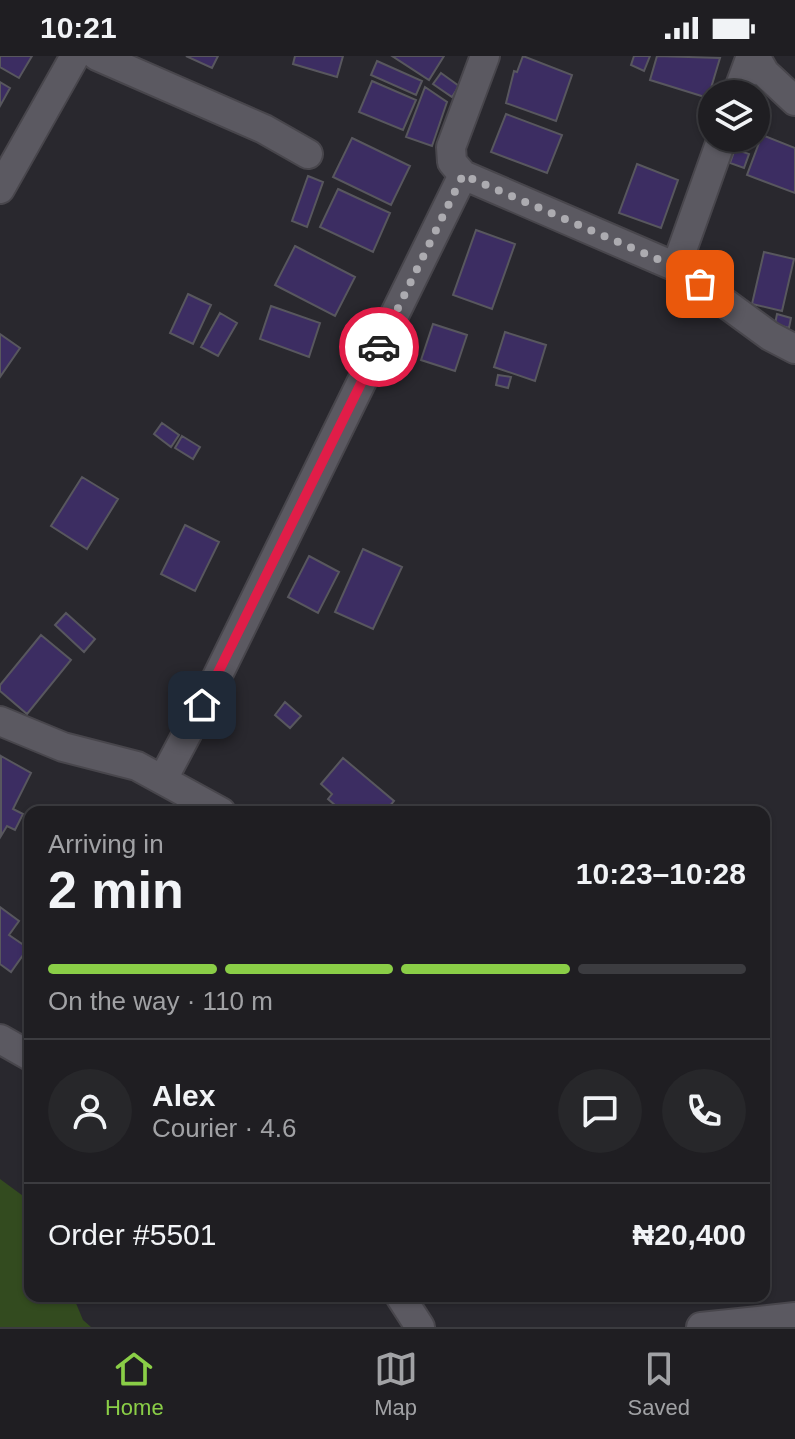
<!DOCTYPE html>
<html lang="en">
<head>
<meta charset="utf-8">
<style>
	body { margin:0; font-family:Arial,sans-serif; background:#27272a; color:#f1f3f6; height:100vh; display:flex; flex-direction:column; font-size:30px; white-space:nowrap }
	* { box-sizing:border-box; margin:0 }
	p { font-size:26px; color:#a1a2a5 }
	.icon { flex:none; width:44px; height:44px; fill:none; stroke:currentColor; stroke-width:2; stroke-linecap:round; stroke-linejoin:round }
	.map { position:relative; flex:1; overflow:hidden }
	.sheet { position:absolute; left:24px; top:750px; width:746px; height:496px; display:flex; flex-direction:column; background:#1f1e22; border-radius:16px; box-shadow:0 2px 6px #0004,0 0 0 2px #3c3c40 }
	.sheet>* { flex:none }
	.buttons { position:absolute; left:698px; top:24px; display:grid; gap:16px }
	.buttons a { display:grid; place-items:center; width:72px; height:72px; border-radius:50%; background:#1f1e22; box-shadow:0 2px 6px #0004,0 0 0 2px #3c3c40; font-size:40px }
	.pin { position:absolute; display:grid; place-items:center; width:68px; height:68px; color:#fff; margin:-34px; border-radius:16px; box-shadow:0 4px 12px #0006 }
	.courier { position:absolute; display:grid; place-items:center; width:80px; height:80px; margin:-40px; border:6px solid #e11d48; border-radius:50%; background:#fff; color:#222; box-shadow:0 2px 10px #0007 }
	.overview em { font-style:normal; font-weight:700 }
	.overview div { display:flex; flex-direction:column-reverse }
	.overview { display:flex; align-items:center; justify-content:space-between; height:136px; padding:0 24px }
	h1 { font-size:52px; font-weight:700; line-height:60px }
	.bar { display:grid; grid-template-columns:repeat(4,1fr); gap:12px 8px; align-content:center; height:96px; padding:0 24px }
	.bar i { height:10px; border-radius:6px; background:#3c3c40 }
	.bar .active { background:#8ace47 }
	.bar p { grid-column:span 4 }
	.line { display:flex; align-items:center; gap:20px; padding:0 24px; border-top:2px solid #3c3c40 }
	.line div { flex:1 }
	.round { display:grid; place-items:center; flex:none; width:84px; height:84px; border-radius:42px; background:#27272a }
	.status { display:flex; justify-content:space-between; align-items:center; height:56px; padding:0 40px; background:#1f1e22; direction:ltr }
	.status svg { height:22px; fill:currentColor }
	.dock { display:flex; justify-content:space-around; align-items:center; height:112px; border-top:2px solid #3c3c40; background:#1f1e22; font-size:22px; color:#a1a2a5 }
	.dock a { display:grid; justify-items:center; gap:4px }
	.dock .active { color:#8ace47 }
	.map>svg:first-child { display:block }
	.green { fill:#334b1f }
	.building { fill:#3c2d62; stroke:#58575e; stroke-width:2 }
	.lines { fill:none; stroke-linecap:round; stroke-linejoin:round }
	.street-casing { stroke:#48464c; stroke-width:32 }
	.street { stroke:#5b5961; stroke-width:28 }
	.done { stroke:#acabb0; stroke-width:8; stroke-dasharray:0 14.4 }
	.route { stroke:#e11d48; stroke-width:10 }
</style>
</head>
<body>
<div class="status"><b>10:21</b><svg viewBox="0 0 49 12"><path d="M0 12V9h3v3zM5 12V6h3v6zM10 12V3h3v9zM15 12V0h3v12zM26 1h20v11H26zM47 4h2v5h-2z"/></svg></div>
<div class="map">
<svg width="795" height="1271" viewBox="0 0 795 1271">
	<rect width="100%" height="100%" fill="#29282e"/>
	<!-- green -->
	<path class="green" d="M0,1123L30,1145V1240H73L83,1264L91,1271H0Z"/>
	<!-- building -->
	<path class="building" d="M0,0H32L19,22L0,11Z
		M186,0H218L212,12Z
		M295,0H343L337,21L293,8Z
		M392,0H444L429,24Z
		M523,0L572,19L556,65L506,47L514,15L517,16Z
		M634,0H650L644,15L631,9Z
		M657,0L720,2L708,42L650,24Z
		M377,5L422,25L416,39L371,19Z
		M441,17L459,30L452,41L433,28Z
		M372,25L416,44L403,74L359,56Z
		M0,26L10,32L0,50Z
		M425,31L447,46L432,90L406,81Z
		M506,58L562,79L547,117L491,96Z
		M762,79L795,92V137L747,119Z
		M352,82L410,110L391,149L333,121Z
		M735,93L749,98L744,112L730,107Z
		M637,108L678,124L661,172L619,157Z
		M308,120L323,126L307,171L292,165Z
		M338,133L390,157L373,196L320,171Z
		M476,174L515,188L492,253L453,239Z
		M295,190L355,221L335,260L275,229Z
		M764,196L794,203L782,255L752,248Z
		M188,238L211,249L193,288L170,277Z
		M271,250L320,267L309,301L260,283Z
		M220,257L237,267L218,300L201,291Z
		M777,258L791,262L789,272L775,268Z
		M433,268L467,279L455,315L421,304Z
		M505,276L546,289L535,325L494,311Z
		M0,278L20,292L0,321Z
		M498,319L511,321L508,332L496,329Z
		M162,367L179,379L171,391L154,378Z
		M182,380L200,391L193,403L175,392Z
		M82,421L118,443L87,493L51,470Z
		M185,469L219,486L195,535L161,518Z
		M363,493L402,511L373,573L335,556Z
		M309,500L339,516L318,557L288,541Z
		M66,557L95,583L84,596L55,569Z
		M41,579L71,604L27,658L0,635V629Z
		M285,646L301,660L290,672L275,659Z
		M1,700L31,717L13,753L23,758L15,774L7,770L1,780Z
		M343,702L394,745L385,756H343L328,743L332,738L321,728Z
		M0,851L19,865L9,879L28,892L11,916L0,908Z"/>
	<g class="lines">
		<!-- street casing -->
		<g class="street-casing">
			<path id="street" d="M97,0L264,73L308,98
				M485,0L451,91L452,106L463,119L676,211L770,280L795,293
				M755,0L765,17L795,45
				M737,38L751,0
				M0,133L75,0
				M676,211L722,82
				M0,665L63,691L137,710L221,756
				M163,723L215,625L463,119
				M0,983L30,1000
				M400,1240L420,1271
				M701,1271L795,1261"/>
		</g>
		<!-- street -->
		<use href="#street" class="street"/>
	</g>
	<g class="lines">
		<!-- done -->
		<path class="done" d="M379,291L463,119L676,211L700,228"/>
		<!-- route -->
		<path class="route" d="M202,649L379,291"/>
	</g>
</svg>
<div class="buttons">
<a><svg class="icon" aria-label="layers" viewBox="0 0 24 24"><path d="M12 4l9 5-9 5-9-5zM3 14l9 5 9-5"/></svg></a>
</div>
<div class="pin" style="left:700px;top:228px;background:#ea580c"><svg class="icon" aria-label="bag" viewBox="0 0 24 24"><path d="M5 8h14l-1 12H6zM9 8a3 3 0 0 1 6 0"/></svg></div>
<div class="pin" style="left:202px;top:649px;background:#1f2937"><svg class="icon" aria-label="home" viewBox="0 0 24 24"><path d="M3 11l9-7 9 7M6 9v11h12V9"/></svg></div>
<div class="courier" style="left:379px;top:291px"><svg class="icon" aria-label="car" viewBox="0 0 24 24"><path d="M5 17H2v-5l4-1 3-4h7l3 4 3 1v5h-3M9 17h6M6 11h13"/><circle cx="7" cy="17" r="2"/><circle cx="17" cy="17" r="2"/></svg></div>
<section class="sheet">
<div class="overview"><div><h1>2 min</h1><p>Arriving in</p></div><em>10:23–10:28</em></div>
<div class="bar"><i class="active"></i><i class="active"></i><i class="active"></i><i></i><p>On the way · 110 m</p></div>
<div class="line" style="height:144px"><a class="round"><svg class="icon" aria-label="person" viewBox="0 0 24 24"><circle cx="12" cy="8" r="4"/><path d="M4 21q1-7 8-7t8 7"/></svg></a><div><b>Alex</b><p>Courier · 4.6</p></div><a class="round"><svg class="icon" aria-label="chat" viewBox="0 0 24 24"><path d="M4 5h16v11H9l-5 4z"/></svg></a><a class="round"><svg class="icon" aria-label="phone" viewBox="0 0 24 24"><path d="M5 4h4l2 5-3 2q2 4 5 5l2-3 5 2v4C11 20 4 13 5 4z"/></svg></a></div>
<div class="line" style="height:104px"><div>Order #5501</div><b>₦20,400</b></div>
</section>
</div>
<nav class="dock">
<a class="active"><svg class="icon" aria-label="home" viewBox="0 0 24 24"><path d="M3 11l9-7 9 7M6 9v11h12V9"/></svg>Home</a>
<a><svg class="icon" aria-label="map" viewBox="0 0 24 24"><path d="M3 6l6-2 6 2 6-2v14l-6 2-6-2-6 2zM9 4v14M15 6v14"/></svg>Map</a>
<a><svg class="icon" aria-label="saved" viewBox="0 0 24 24"><path d="M7 4h10v16l-5-4-5 4z"/></svg>Saved</a>
</nav>
</body>
</html>
